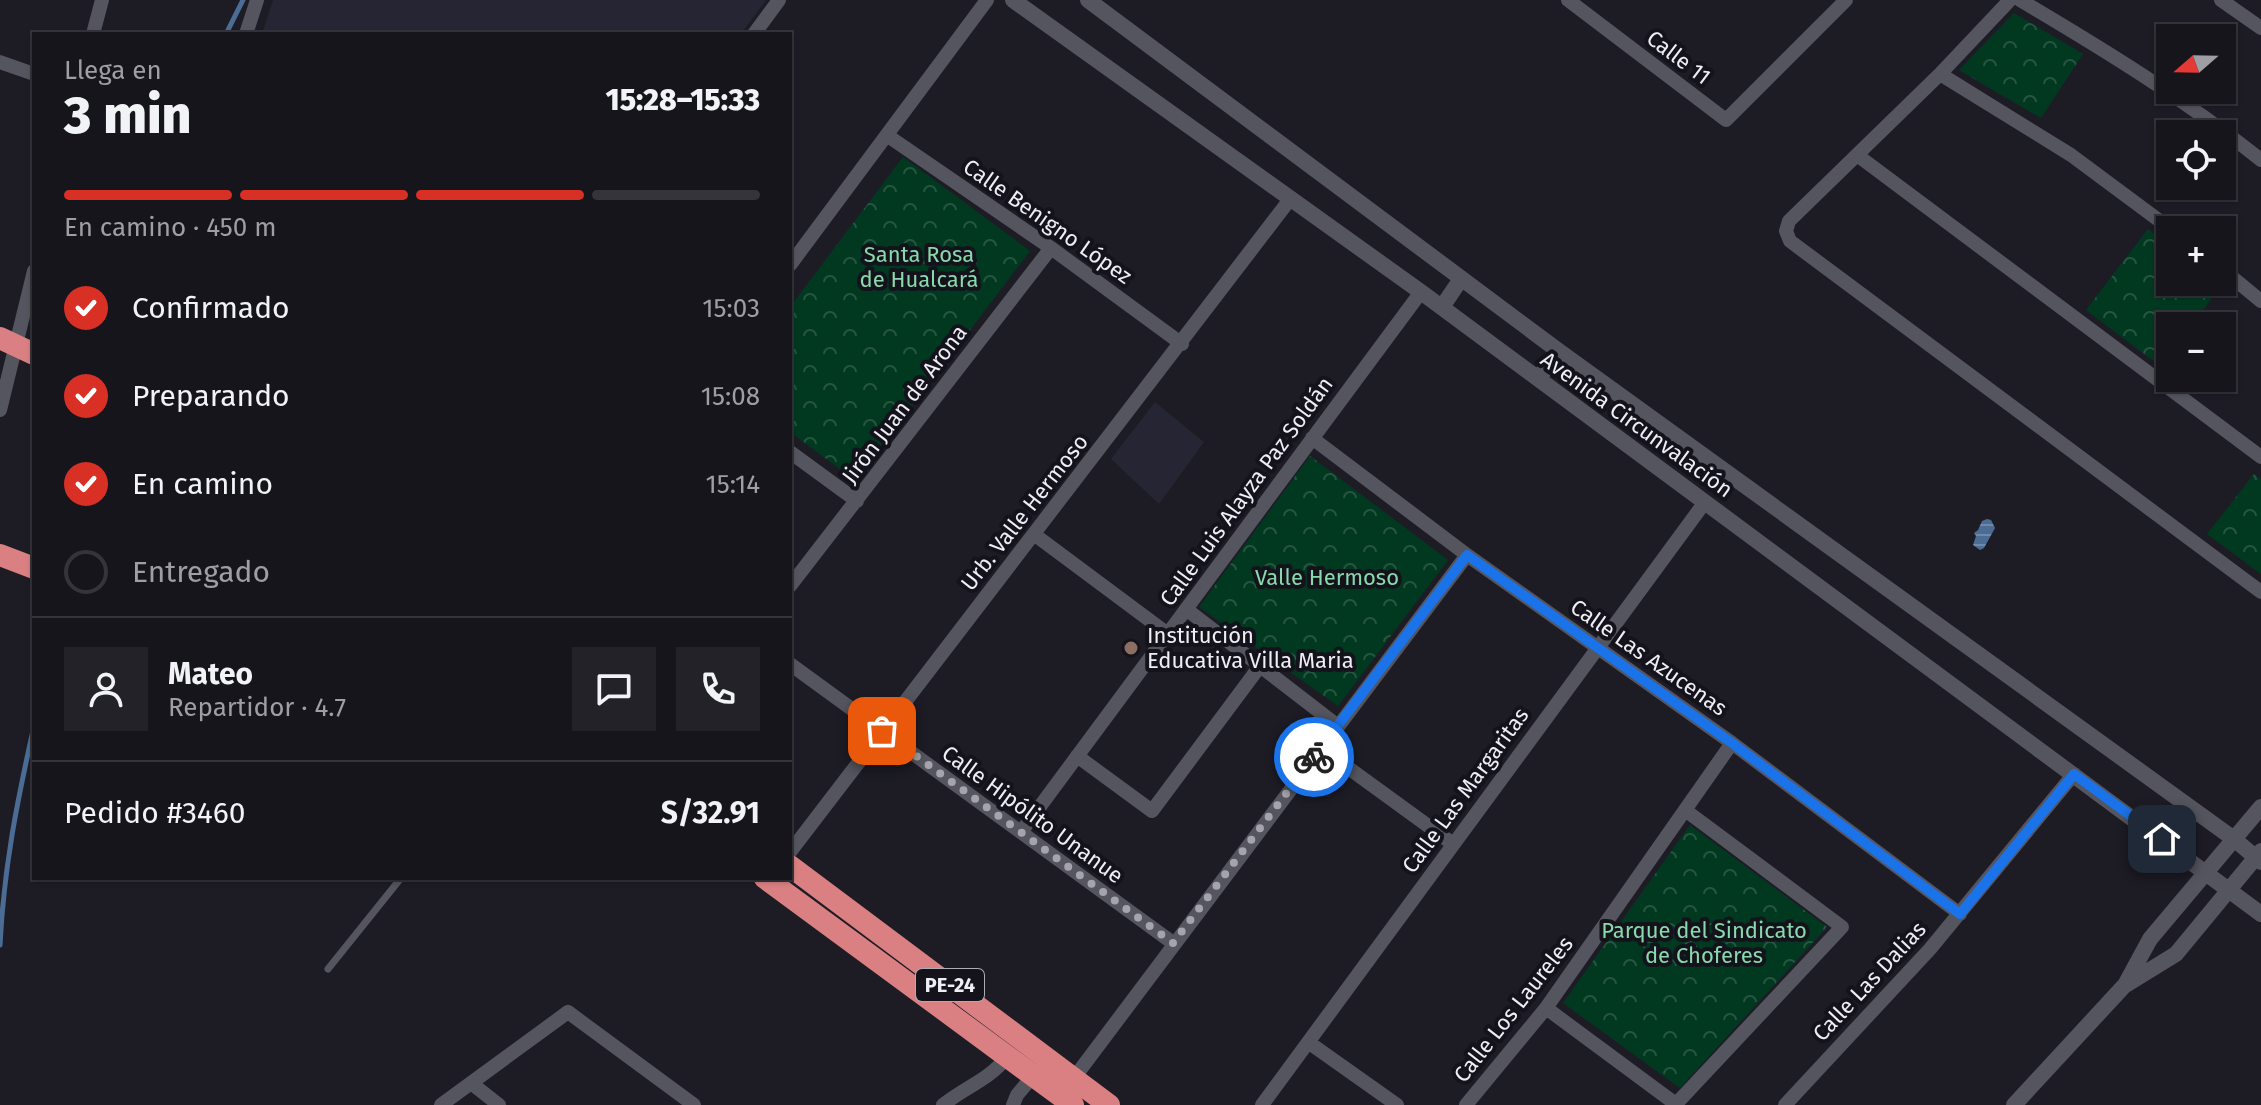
<!DOCTYPE html>
<html lang="es">
<head>
<meta charset="utf-8">
<style>
	body { margin:0; font-family:"Fira Sans",sans-serif; background:#232229; color:#f1f3f6; height:100vh; display:flex; flex-direction:column; font-size:30px; white-space:nowrap }
	* { box-sizing:border-box; margin:0 }
	p { font-size:26px; color:#9e9fa3 }
	.icon { flex:none; width:44px; height:44px; fill:none; stroke:currentColor; stroke-width:2; stroke-linecap:round; stroke-linejoin:round }
	.map { position:relative; flex:1; overflow:hidden }
	.sheet { position:absolute; left:32px; top:32px; width:760px; height:848px; display:flex; flex-direction:column; background:#16151c; border-radius:0px; box-shadow:0 2px 6px #0004,0 0 0 2px #35343b }
	.sheet>* { flex:none }
	.needle { width:52px; rotate:250deg }
	.controls { position:absolute; left:2156px; top:24px; display:grid; gap:16px }
	.controls a { display:grid; place-items:center; width:80px; height:80px; border-radius:0px; background:#16151c; box-shadow:0 2px 6px #0004,0 0 0 2px #35343b; font-size:40px }
	.pin { position:absolute; display:grid; place-items:center; width:68px; height:68px; color:#fff; margin:-34px; border-radius:16px; box-shadow:0 4px 12px #0006 }
	.courier { position:absolute; display:grid; place-items:center; width:80px; height:80px; margin:-40px; border:6px solid #1a73e8; border-radius:50%; background:#fff; color:#222; box-shadow:0 2px 10px #0007 }
	.summary em { font-style:normal; font-weight:800 }
	.summary div { display:flex; flex-direction:column-reverse }
	.summary { display:flex; align-items:center; justify-content:space-between; height:136px; padding:0 32px }
	h1 { font-size:52px; font-weight:800; line-height:60px }
	.bar { display:grid; grid-template-columns:repeat(4,1fr); gap:12px 8px; align-content:center; height:96px; padding:0 32px }
	.bar i { height:10px; border-radius:6px; background:#35343b }
	.bar .on { background:#d93025 }
	.bar p { grid-column:span 4 }
	.line { display:flex; align-items:center; gap:20px; padding:0 32px; border-top:2px solid #35343b }
	.line div { flex:1 }
	.round { display:grid; place-items:center; flex:none; width:84px; height:84px; border-radius:0px; background:#232229 }
	ol { padding:0 32px; list-style:none }
	li { display:flex; align-items:center; gap:24px; height:88px }
	li p { margin-inline-start:auto }
	li .icon { padding:8px; border-radius:50%; background:#d93025; color:#fff; stroke-width:4 }
	li:last-child { color:#9e9fa3 }
	li i { width:44px; height:44px; border:4px solid #35343b; border-radius:50% }
	.map>svg:first-child { display:block }
	.built { fill:#262533 }
	.park { fill:url(#park-crowns) }
	.water { fill:url(#water-rules) }
	.lines { fill:none; stroke-linecap:round; stroke-linejoin:round }
	.stream { stroke:#4b6d95; stroke-width:5 }
	.service { stroke:#55555f; stroke-width:7 }
	.minor { stroke:#55555f; stroke-width:14 }
	.tertiary { stroke:#55555f; stroke-width:16 }
	.trunk { stroke:#da8082; stroke-width:22 }
	.done { stroke:#a5a4ac; stroke-width:8; stroke-dasharray:0 14.4 }
	.route { stroke:#1a73e8; stroke-width:10 }
	.education-dot { fill:#8d6e63; stroke:#14131c; stroke-width:3 }
	.labels { text-anchor:middle; stroke-width:8; stroke-linejoin:round; paint-order:stroke }
	.shield { fill:#14131c; stroke:#adacb3; stroke-width:2 }
	.shield-label { font-size:20px; font-weight:bold; fill:#eeeef4 }
	.street-label { font-size:22px; fill:#eeeef4; stroke:#14131c }
	.park-label { font-size:22px; fill:#88d9ab; stroke:#14131c }
	.poi-label { font-size:22px; fill:#eeeef4; stroke:#14131c; text-anchor:start }
</style>
</head>
<body>
<div class="map">
<svg width="2261" height="1105" viewBox="0 0 2261 1105">
	<defs>
		<pattern id="park-crowns" width="20" height="18" patternUnits="userSpaceOnUse" patternTransform="scale(2)"><rect width="20" height="18" fill="#003920"/><path d="M2 6a3 3 0 1 1 6 0M12 15a3 3 0 1 1 6 0" fill="none" stroke="#265641"/></pattern>
		<pattern id="water-rules" width="6" height="5" patternUnits="userSpaceOnUse" patternTransform="scale(2)"><rect width="6" height="5" fill="#4b6d95"/><path d="M0 2.5h6" fill="none" stroke="#6e89aa"/></pattern>
	</defs>
	<rect width="100%" height="100%" fill="#1d1c25"/>
	<!-- built -->
	<path class="built" d="M273,0H766L741,34H262Z
		M1155,402L1204,442L1159,504L1111,459Z"/>
	<!-- park -->
	<path class="park" d="M2014,13L2083,54L2041,118L1959,70Z
		M903,157L1030,251L856,481L790,432V307Z
		M2148,229L2170,246V282H2216L2221,286L2191,326H2170V354L2160,366L2086,310Z
		M1310,456L1448,560L1338,706L1199,607Z
		M2254,474L2261,479V574L2207,534Z
		M1690,825L1827,927L1680,1088L1563,1003Z"/>
	<!-- water -->
	<path class="water" d="M1987,519L1991,520L1995,528L1984,548L1980,550L1973,545L1976,536L1974,533L1978,530L1982,521Z"/>
	<g class="lines">
		<!-- stream -->
		<path class="stream" d="M226,34L243,0
			M0,945C4,866 17,802 34,726"/>
		<!-- service -->
		<path class="service" d="M328,969L401,878"/>
		<!-- minor -->
		<path class="minor" d="M1568,0L1726,120L1846,0
			M2010,0L1940,74L1789,221L1786,231L1790,241L2261,592
			M2020,0C2103,49 2186,100 2261,160
			M2221,0L2261,28
			M93,34L102,0
			M246,34L257,0
			M754,34L779,0
			M0,62L34,74
			M1940,74L2071,155L2172,230
			M888,136L1051,248L1182,344
			M1857,155L2261,457
			M790,265L987,0
			M2222,269L2261,301
			M0,410L34,271
			M1312,438L1467,555L1732,743L1960,914
			M790,452L857,501
			M1035,535L1168,634
			M790,586L1051,248
			M1186,609L1338,726
			M790,664L1173,943
			M1321,748L1453,844
			M1077,756L1152,811L1260,666
			M1021,832L1421,292
			M790,852L1291,198
			M1546,1008L1677,1105
			M1308,1042L1397,1105
			M1074,1078L1467,555
			M471,1083L499,1105
			M1676,1104L1842,927L1685,810
			M441,1105L568,1012L694,1105
			M943,1105C965,1087 989,1080 1007,1057
			M1013,1105L1017,1095L1033,1076
			M1262,1105L1705,502
			M1466,1105L1546,1008L1732,743
			M1785,1105L1930,949L2074,774"/>
		<!-- tertiary -->
		<path class="tertiary" d="M1013,0L1421,292L2261,914
			M1088,0L1560,352L2234,839L2261,862
			M1442,307L1461,279
			M1538,378L1560,352
			M2125,985L2150,939L2261,807
			M2014,1105L2124,986L2176,954L2261,851"/>
		<!-- trunk -->
		<path class="trunk" d="M0,338L34,354
			M0,555L34,568
			M790,866L1109,1105
			M765,878L1073,1105"/>
	</g>
	<g class="lines">
		<!-- done -->
		<path class="done" d="M882,731L1173,943L1314,757"/>
		<!-- route -->
		<path class="route" d="M1314,757L1467,555L1732,743L1960,914L2074,774L2162,839"/>
	</g>
	<!-- markers -->
	<circle class="education-dot" cx="1131" cy="648" r="8"/>
	<g class="labels">
		<!-- shield labels -->
		<rect class="shield" x="916" y="969" width="68" height="32" rx="6"/>
		<g class="shield-label">
			<text x="950" y="992">PE-24</text>
		</g>
		<!-- street labels -->
		<g class="street-label">
			<text transform="translate(1679 57) rotate(37)" y="8">Calle 11</text>
			<text transform="translate(1048 221) rotate(35)" y="8">Calle Benigno López</text>
			<text transform="translate(904 404) rotate(-53)" y="8">Jirón Juan de Arona</text>
			<text transform="translate(1637 424) rotate(36)" y="8">Avenida Circunvalación</text>
			<text transform="translate(1246 491) rotate(-54)" y="8">Calle Luis Alayza Paz Soldán</text>
			<text transform="translate(1024 512) rotate(-52)" y="8">Urb. Valle Hermoso</text>
			<text transform="translate(1649 657) rotate(35)" y="8">Calle Las Azucenas</text>
			<text transform="translate(1465 790) rotate(-54)" y="8">Calle Las Margaritas</text>
			<text transform="translate(1033 814) rotate(36)" y="8">Calle Hipólito Unanue</text>
			<text transform="translate(1869 981) rotate(-47)" y="8">Calle Las Dalias</text>
			<text transform="translate(1513 1009) rotate(-52)" y="8">Calle Los Laureles</text>
		</g>
		<!-- park labels -->
		<g class="park-label">
			<text x="919" y="262">Santa Rosa<tspan x="919" dy="25">de Hualcará</tspan></text>
			<text x="1327" y="585">Valle Hermoso</text>
			<text x="1704" y="938">Parque del Sindicato<tspan x="1704" dy="25">de Choferes</tspan></text>
		</g>
		<!-- poi labels -->
		<g class="poi-label">
			<text x="1147" y="643">Institución<tspan x="1147" dy="25">Educativa Villa Maria</tspan></text>
		</g>
	</g>
</svg>
<div class="controls">
<a><svg class="needle" viewBox="-14 -14 28 28"><path d="M0-13l5 13h-10z" fill="#e53935"/><path d="M0 13l5-13h-10z" fill="#9e9fa3"/></svg></a>
<a><svg class="icon" aria-label="locate" viewBox="0 0 24 24"><circle cx="12" cy="12" r="6"/><path d="M12 2v4M12 18v4M2 12h4M18 12h4"/></svg></a>
<a>+</a>
<a>−</a>
</div>
<div class="pin" style="left:882px;top:731px;background:#ea580c"><svg class="icon" aria-label="bag" viewBox="0 0 24 24"><path d="M5 8h14l-1 12H6zM9 8a3 3 0 0 1 6 0"/></svg></div>
<div class="pin" style="left:2162px;top:839px;background:#1f2937"><svg class="icon" aria-label="home" viewBox="0 0 24 24"><path d="M3 11l9-7 9 7M6 9v11h12V9"/></svg></div>
<div class="courier" style="left:1314px;top:757px"><svg class="icon" aria-label="bike" viewBox="0 0 24 24"><circle cx="6" cy="16" r="4"/><circle cx="18" cy="16" r="4"/><path d="M6 16l4-8h5l3 8M10 8l3 8H6M13 5h3"/></svg></div>
<section class="sheet">
<div class="summary"><div><h1>3 min</h1><p>Llega en</p></div><em>15:28–15:33</em></div>
<div class="bar"><i class="on"></i><i class="on"></i><i class="on"></i><i></i><p>En camino · 450 m</p></div>
<ol>
<li><svg class="icon" aria-label="check" viewBox="0 0 24 24"><path d="M5 12l5 5 9-10"/></svg>Confirmado<p>15:03</p></li>
<li><svg class="icon" aria-label="check" viewBox="0 0 24 24"><path d="M5 12l5 5 9-10"/></svg>Preparando<p>15:08</p></li>
<li><svg class="icon" aria-label="check" viewBox="0 0 24 24"><path d="M5 12l5 5 9-10"/></svg>En camino<p>15:14</p></li>
<li><i></i>Entregado</li>
</ol>
<div class="line" style="height:144px"><a class="round"><svg class="icon" aria-label="person" viewBox="0 0 24 24"><circle cx="12" cy="8" r="4"/><path d="M4 21q1-7 8-7t8 7"/></svg></a><div><b>Mateo</b><p>Repartidor · 4.7</p></div><a class="round"><svg class="icon" aria-label="chat" viewBox="0 0 24 24"><path d="M4 5h16v11H9l-5 4z"/></svg></a><a class="round"><svg class="icon" aria-label="phone" viewBox="0 0 24 24"><path d="M5 4h4l2 5-3 2q2 4 5 5l2-3 5 2v4C11 20 4 13 5 4z"/></svg></a></div>
<div class="line" style="height:104px"><div>Pedido #3460</div><b>S/32.91</b></div>
</section>
</div>
</body>
</html>
